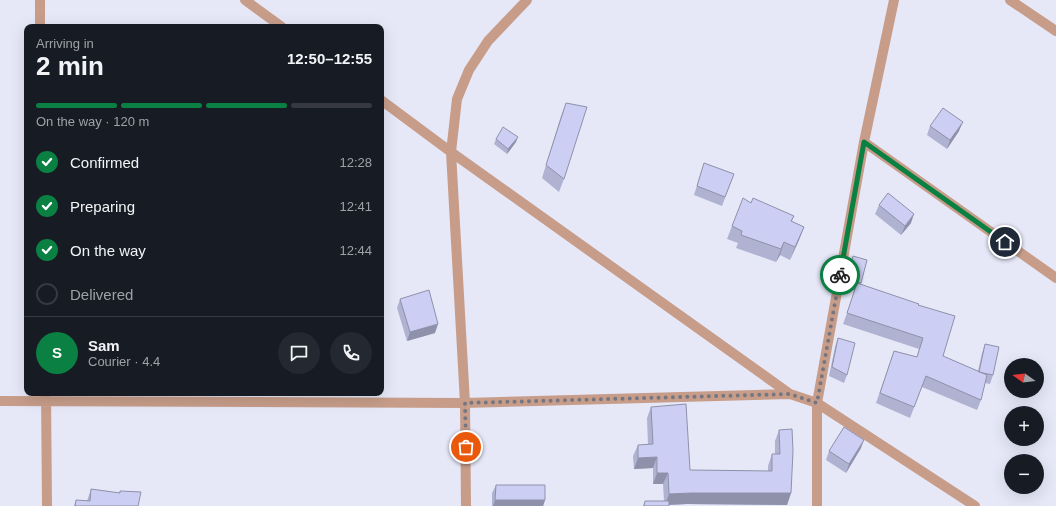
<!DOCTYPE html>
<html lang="en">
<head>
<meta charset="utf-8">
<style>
	body { margin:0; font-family:Arial,sans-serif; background:#242831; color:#f1f3f6; height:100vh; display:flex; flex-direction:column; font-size:15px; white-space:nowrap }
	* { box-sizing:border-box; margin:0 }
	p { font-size:13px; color:#9ea1a6 }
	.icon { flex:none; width:22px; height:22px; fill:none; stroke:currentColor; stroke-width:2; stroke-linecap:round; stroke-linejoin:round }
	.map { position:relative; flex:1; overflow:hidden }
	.panel { position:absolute; left:24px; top:24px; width:360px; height:372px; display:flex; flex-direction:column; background:#171b24; border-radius:8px; box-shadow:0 4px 16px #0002 }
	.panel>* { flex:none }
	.needle { width:26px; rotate:284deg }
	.fabs { position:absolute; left:1004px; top:358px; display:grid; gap:8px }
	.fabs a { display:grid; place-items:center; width:40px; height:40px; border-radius:50%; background:#171b24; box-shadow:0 4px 16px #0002; font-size:20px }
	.pin { position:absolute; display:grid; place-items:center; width:34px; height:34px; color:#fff; margin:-17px; border:2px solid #fff; border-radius:50%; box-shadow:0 1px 4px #0007 }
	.courier { position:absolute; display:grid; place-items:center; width:40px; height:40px; margin:-20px; border:3px solid #0b8043; border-radius:50%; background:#fff; color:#222; box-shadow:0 1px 5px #0007 }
	.overview em { font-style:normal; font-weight:700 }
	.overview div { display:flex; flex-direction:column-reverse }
	.overview { display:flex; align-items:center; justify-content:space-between; height:68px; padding:0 12px }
	h1 { font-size:26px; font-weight:700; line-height:30px }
	.bar { display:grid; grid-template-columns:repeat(4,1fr); gap:6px 4px; align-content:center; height:48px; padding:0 12px }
	.bar i { height:5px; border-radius:3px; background:#363941 }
	.bar .active { background:#0b8043 }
	.bar p { grid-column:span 4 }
	.line { display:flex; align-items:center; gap:10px; padding:0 12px; border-top:1px solid #363941 }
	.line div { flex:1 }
	.round { display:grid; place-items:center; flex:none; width:42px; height:42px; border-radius:21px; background:#242831 }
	ol { padding:0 12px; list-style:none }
	li { display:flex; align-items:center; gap:12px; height:44px }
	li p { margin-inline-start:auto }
	li .icon { padding:4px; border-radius:50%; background:#0b8043; color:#fff; stroke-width:4 }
	li:last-child { color:#9ea1a6 }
	li i { width:22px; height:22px; border:2px solid #363941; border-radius:50% }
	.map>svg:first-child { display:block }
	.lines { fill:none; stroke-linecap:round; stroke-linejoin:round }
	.minor { stroke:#c79d8a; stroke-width:10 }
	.wall { fill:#afb2d1 }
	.shaded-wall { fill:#8f91aa }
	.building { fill:#cccff3; stroke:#8f91aa }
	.done { stroke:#767680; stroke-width:4; stroke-dasharray:0 7.2 }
	.route { stroke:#0b8043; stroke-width:5 }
</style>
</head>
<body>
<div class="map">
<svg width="1056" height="506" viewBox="0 0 1056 506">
	<rect width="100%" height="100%" fill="#e6e8f8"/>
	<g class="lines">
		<!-- minor -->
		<path class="minor" d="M245,0L282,27
			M1010,0L1056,31
			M40,27V0
			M381,100L451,152L790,394
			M864,142L1056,278
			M46,393L47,506
			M0,401L465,403L790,394L817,403L975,506
			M466,506L465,403L451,152L457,99L469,70L488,41L527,0
			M817,506V403L864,142L894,0"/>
	</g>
	<!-- wall -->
	<path class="wall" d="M566,103L564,179L559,192L542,178L561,116Z
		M930,126L959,131L947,149L927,135Z
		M496,139L516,142L507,154L494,144Z
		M704,163L734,174L722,206L694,195Z
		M751,203L794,216L792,221L804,227L799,240L790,260L780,255L776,262L736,248L738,243L727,239L732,226Z
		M879,205L911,223L901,235L875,214Z
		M853,256L867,260L861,284L918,305L943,356L978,371L982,353L985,344L993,375L990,384L985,383L981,400L977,410L922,387L910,418L876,403L894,351L917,357L919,349L843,324L855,291L844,287L850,265Z
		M400,299L435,333L407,341L397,308Z
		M838,338L847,375L844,383L829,376L835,347Z
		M651,407L690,470L768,471V466L772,454H775V441L779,430L791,493L787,505L687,504L669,505V506H643L645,501H664L663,484H653V468L634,469L633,456L638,445H648L647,418Z
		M861,448L846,473L826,460L829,451Z
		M496,485L545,500L543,506H492V493Z
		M91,489L119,493L120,491L138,506H74L76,500L87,501Z"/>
	<!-- shaded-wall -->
	<path class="shaded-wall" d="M963,122L959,131L947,149L950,140Z
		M518,137L516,142L507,154L508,149Z
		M914,214L911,223L901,235L905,226Z
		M804,227L799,240L790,260L795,247Z
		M784,242L780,255L776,262L781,249Z
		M438,324L435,333L407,341L410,332Z
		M864,440L861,448L846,473L849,464Z
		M657,457L653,468L634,469L638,458Z
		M657,473H668L663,484H653Z
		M691,493H791L787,505L687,504L665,505L669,494Z
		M495,500H545L543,506H493Z"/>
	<!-- building -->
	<path class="building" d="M566,103L587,107L564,179L546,165Z
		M943,108L963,122L950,140L930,126Z
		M503,127L518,137L508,149L496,139Z
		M704,163L734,174L725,197L697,186Z
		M888,193L914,214L905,226L879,205Z
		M743,198L751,203L753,198L794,216L791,221L804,227L795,247L784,242L781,249L741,235L742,231L732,226Z
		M853,256L867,260L861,283L848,278Z
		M857,283L919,304L918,305L955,316L943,356L987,375L981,400L926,376L914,407L880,393L894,351L917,357L923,338L847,313Z
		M381,289H382V329H381Z
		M429,290L438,324L410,332L400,299Z
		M838,338L855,343L847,375L832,367Z
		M985,344L999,347L993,375L983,373L979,372Z
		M686,404L690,470L772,471V454H780L779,430L792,429L793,451L791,493H691L669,494L668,473H657V457L638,458V445L653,444L651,407Z
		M844,427L864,440L849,464L829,451Z
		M496,485H545V500H495Z
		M91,489L120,493V491L141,492L138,506H75L76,500L90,501Z
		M645,501H669V506H644Z"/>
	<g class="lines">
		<!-- done -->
		<path class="done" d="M466,447L465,403L790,394L817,403L840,275"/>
		<!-- route -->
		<path class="route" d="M840,275L864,142L1005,242"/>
	</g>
</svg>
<div class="fabs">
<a><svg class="needle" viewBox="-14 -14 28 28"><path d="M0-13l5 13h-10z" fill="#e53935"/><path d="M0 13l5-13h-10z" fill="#9ea1a6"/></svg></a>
<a>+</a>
<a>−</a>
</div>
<div class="pin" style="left:466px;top:447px;background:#ea580c"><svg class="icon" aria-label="bag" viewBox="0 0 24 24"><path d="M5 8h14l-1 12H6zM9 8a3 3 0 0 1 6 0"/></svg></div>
<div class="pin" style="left:1005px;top:242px;background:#1f2937"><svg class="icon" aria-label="home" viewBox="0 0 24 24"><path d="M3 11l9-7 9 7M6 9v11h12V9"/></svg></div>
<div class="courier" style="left:840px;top:275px"><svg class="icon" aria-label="bike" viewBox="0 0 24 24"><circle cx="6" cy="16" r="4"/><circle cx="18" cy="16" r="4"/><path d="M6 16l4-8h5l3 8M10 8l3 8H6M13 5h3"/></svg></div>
<section class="panel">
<div class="overview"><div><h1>2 min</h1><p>Arriving in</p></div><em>12:50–12:55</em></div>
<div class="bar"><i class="active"></i><i class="active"></i><i class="active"></i><i></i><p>On the way · 120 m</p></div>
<ol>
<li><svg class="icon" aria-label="check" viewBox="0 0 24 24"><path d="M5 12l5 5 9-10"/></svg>Confirmed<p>12:28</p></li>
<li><svg class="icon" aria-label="check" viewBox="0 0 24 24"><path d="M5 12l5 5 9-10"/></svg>Preparing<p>12:41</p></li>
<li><svg class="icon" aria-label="check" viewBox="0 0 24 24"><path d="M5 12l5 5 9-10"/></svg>On the way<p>12:44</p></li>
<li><i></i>Delivered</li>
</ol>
<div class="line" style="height:72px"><b class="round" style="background:#0b8043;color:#fff">S</b><div><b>Sam</b><p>Courier · 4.4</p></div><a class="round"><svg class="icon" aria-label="chat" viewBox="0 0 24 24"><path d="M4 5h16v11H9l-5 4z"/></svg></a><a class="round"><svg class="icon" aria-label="phone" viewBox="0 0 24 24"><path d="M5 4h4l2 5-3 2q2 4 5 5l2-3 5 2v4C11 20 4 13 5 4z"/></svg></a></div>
</section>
</div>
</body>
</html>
